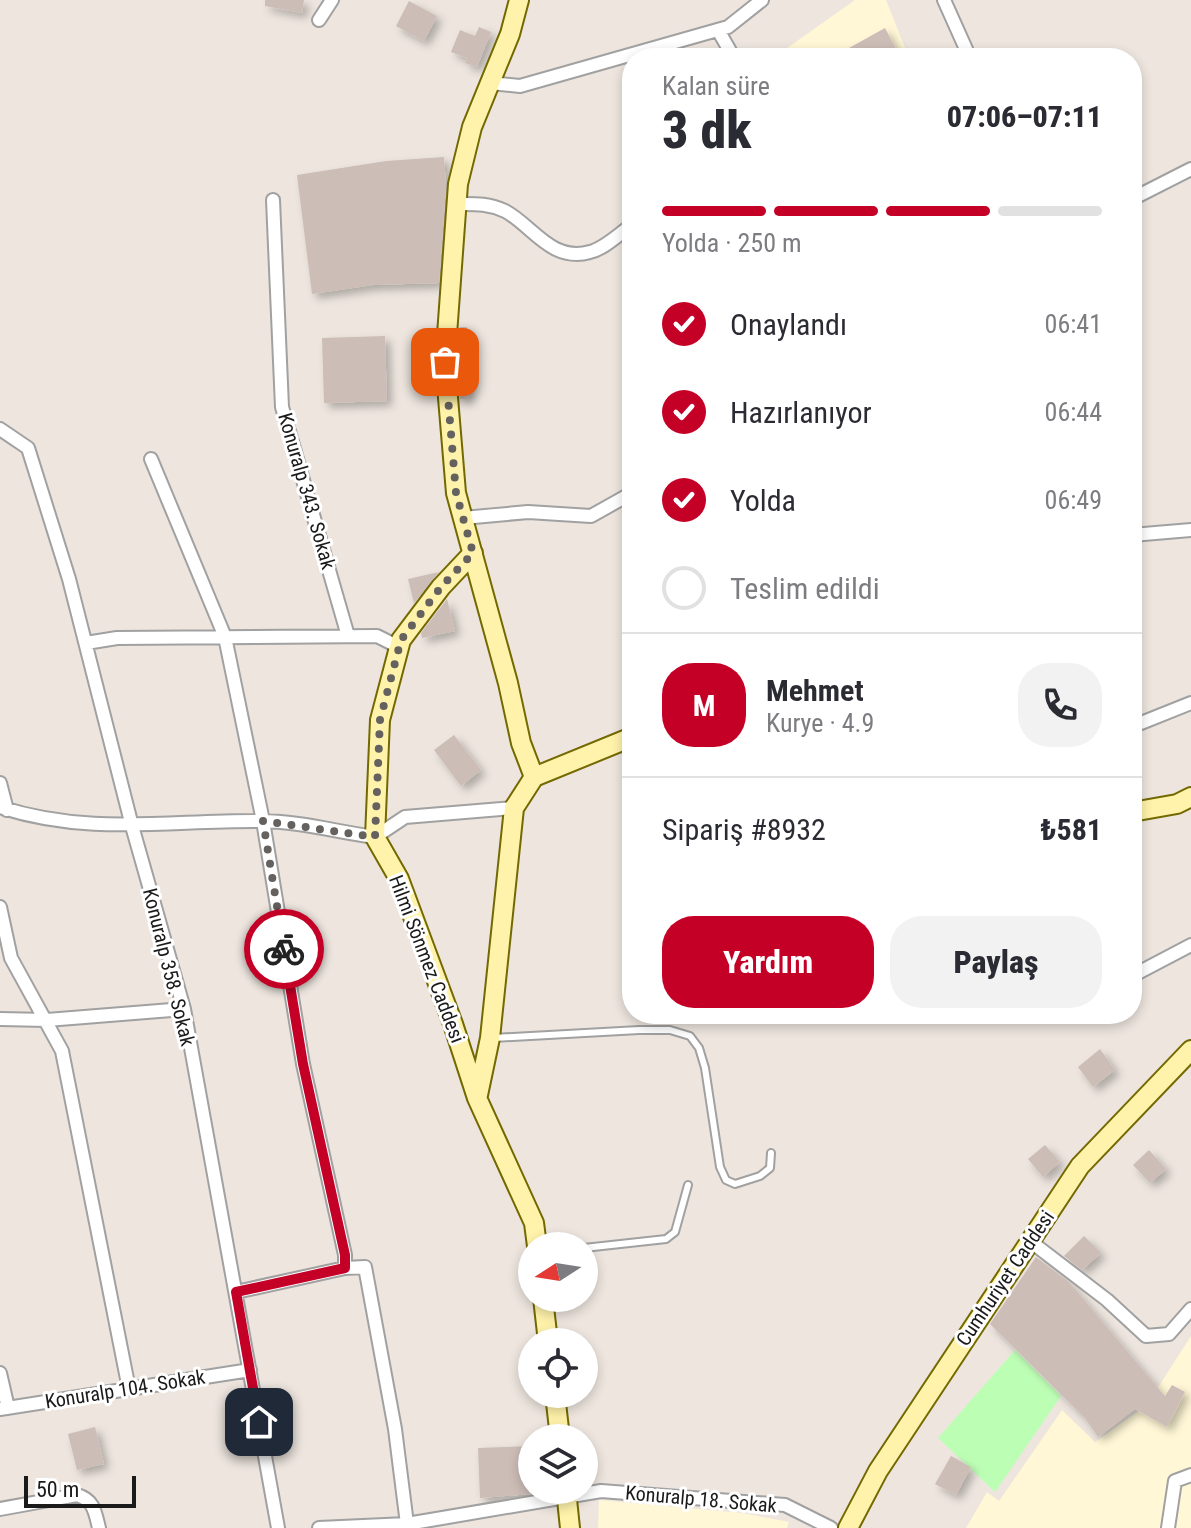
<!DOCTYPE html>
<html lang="tr">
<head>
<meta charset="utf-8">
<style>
	body { margin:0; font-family:"Roboto Condensed",sans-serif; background:#f2f2f3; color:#2b2b33; height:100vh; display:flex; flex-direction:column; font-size:30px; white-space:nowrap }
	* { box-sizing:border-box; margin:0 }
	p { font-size:26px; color:#7c7c81 }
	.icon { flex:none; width:44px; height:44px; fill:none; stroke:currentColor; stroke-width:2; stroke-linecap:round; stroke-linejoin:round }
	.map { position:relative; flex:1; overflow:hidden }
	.side { position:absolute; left:622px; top:48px; width:520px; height:976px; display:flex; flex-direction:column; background:#fff; border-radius:32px; box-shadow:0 4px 12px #0003 }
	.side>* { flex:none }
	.needle { width:52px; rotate:258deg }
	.buttons { position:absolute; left:518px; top:1232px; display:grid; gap:16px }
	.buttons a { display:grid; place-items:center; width:80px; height:80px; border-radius:50%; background:#fff; box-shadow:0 4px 12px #0003; font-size:40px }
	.scale { position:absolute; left:24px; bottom:20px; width:112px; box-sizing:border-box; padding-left:8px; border:4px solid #1a1a1a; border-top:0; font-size:22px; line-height:28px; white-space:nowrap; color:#1a1a1a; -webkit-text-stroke:6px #fff; paint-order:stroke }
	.pin { position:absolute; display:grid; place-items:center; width:68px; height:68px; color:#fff; margin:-34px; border-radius:16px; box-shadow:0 4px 12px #0006 }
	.courier { position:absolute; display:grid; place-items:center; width:80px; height:80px; margin:-40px; border:6px solid #c50027; border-radius:50%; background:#fff; color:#222; box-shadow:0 2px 10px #0007 }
	.summary em { font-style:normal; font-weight:800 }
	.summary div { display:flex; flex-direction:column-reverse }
	.summary { display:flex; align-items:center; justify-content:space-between; height:136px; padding:0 40px }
	h1 { font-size:52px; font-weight:800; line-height:60px }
	.bar { display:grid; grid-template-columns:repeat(4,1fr); gap:12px 8px; align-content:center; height:96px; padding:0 40px }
	.bar i { height:10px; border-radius:6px; background:#e1e1e2 }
	.bar .active { background:#c50027 }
	.bar p { grid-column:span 4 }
	.line { display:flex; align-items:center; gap:20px; padding:0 40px; border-top:2px solid #e1e1e2 }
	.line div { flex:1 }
	.round { display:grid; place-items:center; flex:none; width:84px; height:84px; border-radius:32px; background:#f2f2f3 }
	ol { padding:0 40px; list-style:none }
	li { display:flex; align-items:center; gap:24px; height:88px }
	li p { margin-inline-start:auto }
	li .icon { padding:8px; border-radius:50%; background:#c50027; color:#fff; stroke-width:4 }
	li:last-child { color:#7c7c81 }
	li i { width:44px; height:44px; border:4px solid #e1e1e2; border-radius:50% }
	.button { display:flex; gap:16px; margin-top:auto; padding:16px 40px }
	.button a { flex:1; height:92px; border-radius:32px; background:#c50027; color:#fff; font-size:32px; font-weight:800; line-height:92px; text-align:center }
	.button a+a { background:#f2f2f3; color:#2b2b33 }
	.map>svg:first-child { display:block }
	.education { fill:#fff7d6 }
	.park { fill:#bdfeb5 }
	.building { fill:#cdbdb7; filter:url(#shadow) }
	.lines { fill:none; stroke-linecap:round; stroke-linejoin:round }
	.lane-casing { stroke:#a1a1a1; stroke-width:10 }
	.street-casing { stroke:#a1a1a1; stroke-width:16 }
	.secondary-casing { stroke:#736900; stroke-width:22 }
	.lane { stroke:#fff; stroke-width:6 }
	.street { stroke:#fff; stroke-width:12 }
	.secondary { stroke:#fff3ab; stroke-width:18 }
	.done { stroke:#64615f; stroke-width:8; stroke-dasharray:0 14.4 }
	.route { stroke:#c50027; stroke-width:10 }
	.labels { text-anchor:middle; stroke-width:6; stroke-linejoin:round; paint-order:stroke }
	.street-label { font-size:20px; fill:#1a1a1a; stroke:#fff }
</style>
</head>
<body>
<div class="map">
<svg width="1191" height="1528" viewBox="0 0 1191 1528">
	<defs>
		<filter id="shadow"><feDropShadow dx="5" dy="5" stdDeviation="4" flood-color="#0004"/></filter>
	</defs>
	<rect width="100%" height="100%" fill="#ede5de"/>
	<!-- education -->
	<path class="education" d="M855,0H886L909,58H773Z
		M1191,1336V1528H966L987,1492L999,1501L1062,1410L1095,1442L1146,1406Z
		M599,1500L742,1513L789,1522L787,1528H598Z"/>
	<!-- park -->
	<path class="park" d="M1015,1350L1061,1396L995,1492L938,1438Z"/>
	<!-- building -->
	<path class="building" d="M265,0H304L302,13L265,6Z
		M409,1L437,16L424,41L396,26Z
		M479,27L491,32L477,67L465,63L467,58L451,52L460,30L475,36Z
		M885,28L901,58H831Z
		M444,157L446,186L439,283L373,285L312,294L297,175L386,161Z
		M460,327H467L469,399H460L457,362Z
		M385,336L387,401L324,403L322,338Z
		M439,572L432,580L414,603L408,579Z
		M447,599L455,631L422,638L421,633Z
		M454,735L481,770L461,786L434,750Z
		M1100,1049L1115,1070L1093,1087L1078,1067Z
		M1045,1145L1060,1162L1043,1177L1028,1159Z
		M1149,1150L1166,1169L1150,1183L1133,1165Z
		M1084,1236L1101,1253L1082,1270L1064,1256Z
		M1036,1257L1069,1282L1165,1396L1172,1385L1185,1392L1167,1427L1135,1409L1098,1437L1084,1417L990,1324Z
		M95,1427L104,1464L77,1470L68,1434Z
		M532,1446V1494L480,1498L478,1448Z
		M951,1456L971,1467L956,1495L935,1484Z"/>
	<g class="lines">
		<!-- lane casing -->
		<g class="lane-casing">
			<path id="lane" d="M494,1038L639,1030H670L690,1036L699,1048L705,1068L720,1167L726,1180L735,1184L760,1176L770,1168L771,1153
				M584,1248L666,1239L675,1232L688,1185"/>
		</g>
		<!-- street casing -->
		<g class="street-casing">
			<path id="street" d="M944,0L970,58
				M319,20L332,0
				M718,30L734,58
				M490,83L520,86L728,27L762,0
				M1132,199L1191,169
				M273,200L282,407L348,636
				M456,204C474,204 488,203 505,211C532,225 551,263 590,252C604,249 620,233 632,225
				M0,429L28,448L69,579L132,826L184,1009L278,1528
				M151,459L225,637L263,821L303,1064L345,1255V1268L236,1292
				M463,518L528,512L591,516L632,493
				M1132,535L1191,530
				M86,643L117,638L377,636L399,647
				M1141,723L1191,703
				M0,783L7,810
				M0,807C89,836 170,820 260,821C298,821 338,832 375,837L405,817L514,808
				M0,907L11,958L62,1051L129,1389
				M1132,976L1191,945
				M0,1019L47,1020L184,1009
				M1030,1241L1107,1300L1146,1336L1169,1334L1191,1309
				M345,1268L365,1267L395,1429L407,1524
				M0,1373L8,1408
				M0,1409L250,1370
				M0,1509L77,1495C94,1500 95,1512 99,1528
				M319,1528L407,1524L601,1491L785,1505L831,1528
				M1168,1528L1175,1481L1191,1475"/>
		</g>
		<!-- secondary casing -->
		<g class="secondary-casing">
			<path id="secondary" d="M519,0L510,34L472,127L458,184L445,362L456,493L508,683L521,743L534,777
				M473,553L441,587L401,640L380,720L375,837L399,879L453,1024L477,1098L534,1223L537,1246
				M534,777L632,737
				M1132,812L1177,804L1191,797
				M478,1095L490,1038L514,808L534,777
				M543,1298L548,1342
				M555,1394L560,1438
				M566,1490L570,1528
				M848,1528L878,1471L1080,1166L1191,1050"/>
		</g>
		<!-- lane -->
		<use href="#lane" class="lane"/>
		<!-- street -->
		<use href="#street" class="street"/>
		<!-- secondary -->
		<use href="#secondary" class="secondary"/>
	</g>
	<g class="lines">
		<!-- done -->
		<path class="done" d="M284,949L263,821L375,837L380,720L401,640L441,587L473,553L456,493L445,362"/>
		<!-- route -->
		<path class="route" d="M259,1422L236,1292L345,1268V1255L303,1064L284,949"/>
	</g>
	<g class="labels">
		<!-- street labels -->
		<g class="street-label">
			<text transform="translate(307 491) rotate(74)" y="7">Konuralp 343. Sokak</text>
			<text transform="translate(427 959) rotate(69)" y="7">Hilmi Sönmez Caddesi</text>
			<text transform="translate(169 967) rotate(76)" y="7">Konuralp 358. Sokak</text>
			<text transform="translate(1005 1278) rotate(-56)" y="7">Cumhuriyet Caddesi</text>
			<text transform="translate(125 1389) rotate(-9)" y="7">Konuralp 104. Sokak</text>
			<text transform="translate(701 1499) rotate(5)" y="7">Konuralp 18. Sokak</text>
		</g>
	</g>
</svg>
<div class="buttons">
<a><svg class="needle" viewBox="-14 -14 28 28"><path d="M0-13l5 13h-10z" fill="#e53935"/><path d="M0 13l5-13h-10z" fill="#7c7c81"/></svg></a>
<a><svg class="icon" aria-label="locate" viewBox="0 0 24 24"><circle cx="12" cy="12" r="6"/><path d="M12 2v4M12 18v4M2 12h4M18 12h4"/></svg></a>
<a><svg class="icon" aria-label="layers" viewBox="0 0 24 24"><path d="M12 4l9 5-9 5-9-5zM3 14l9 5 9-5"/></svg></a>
</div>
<div class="scale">50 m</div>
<div class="pin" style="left:445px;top:362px;background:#ea580c"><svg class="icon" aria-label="bag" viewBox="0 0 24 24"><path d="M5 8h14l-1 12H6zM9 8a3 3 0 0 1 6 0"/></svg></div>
<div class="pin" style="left:259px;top:1422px;background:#1f2937"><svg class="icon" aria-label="home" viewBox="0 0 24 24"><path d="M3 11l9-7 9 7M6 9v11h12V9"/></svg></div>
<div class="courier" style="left:284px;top:949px"><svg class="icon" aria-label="bike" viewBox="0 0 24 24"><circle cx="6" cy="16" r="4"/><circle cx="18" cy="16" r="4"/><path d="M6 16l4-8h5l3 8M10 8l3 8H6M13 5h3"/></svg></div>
<section class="side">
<div class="summary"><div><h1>3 dk</h1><p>Kalan süre</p></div><em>07:06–07:11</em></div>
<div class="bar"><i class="active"></i><i class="active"></i><i class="active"></i><i></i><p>Yolda · 250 m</p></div>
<ol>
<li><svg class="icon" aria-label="check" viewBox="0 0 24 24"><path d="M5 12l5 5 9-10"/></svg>Onaylandı<p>06:41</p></li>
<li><svg class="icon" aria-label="check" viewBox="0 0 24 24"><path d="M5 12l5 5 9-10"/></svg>Hazırlanıyor<p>06:44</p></li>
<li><svg class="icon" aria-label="check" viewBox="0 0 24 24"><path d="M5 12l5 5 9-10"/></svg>Yolda<p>06:49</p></li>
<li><i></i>Teslim edildi</li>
</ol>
<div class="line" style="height:144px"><b class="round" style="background:#c50027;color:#fff">M</b><div><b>Mehmet</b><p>Kurye · 4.9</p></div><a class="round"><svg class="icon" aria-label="phone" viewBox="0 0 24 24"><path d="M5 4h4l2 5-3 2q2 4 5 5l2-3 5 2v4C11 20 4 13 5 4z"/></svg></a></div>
<div class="line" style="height:104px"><div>Sipariş #8932</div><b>₺581</b></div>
<div class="button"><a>Yardım</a><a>Paylaş</a></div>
</section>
</div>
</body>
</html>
